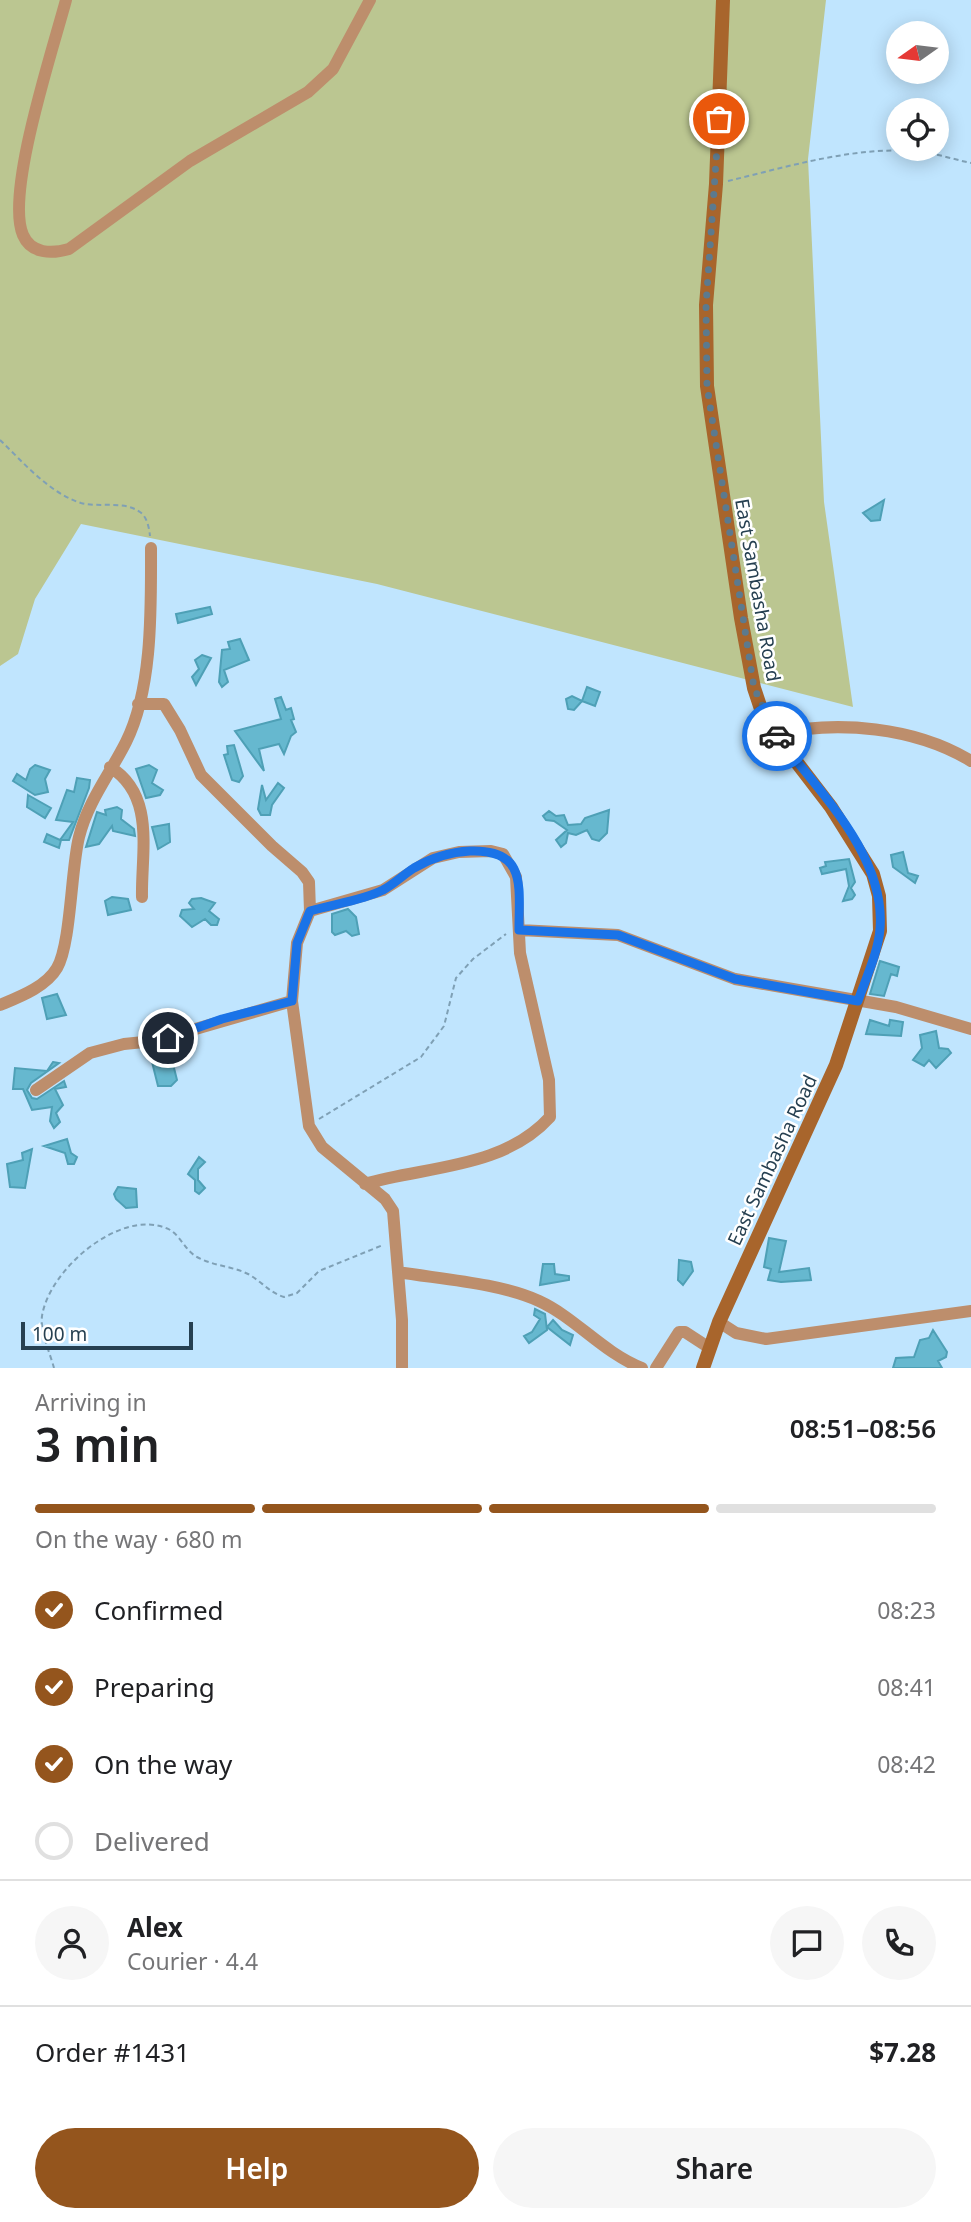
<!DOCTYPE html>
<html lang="en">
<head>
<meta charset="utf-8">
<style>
	body { margin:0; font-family:"Noto Sans",sans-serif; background:#f6f6f6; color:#202124; height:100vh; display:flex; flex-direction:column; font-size:26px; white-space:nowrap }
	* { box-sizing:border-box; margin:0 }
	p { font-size:23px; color:#757577 }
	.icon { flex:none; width:38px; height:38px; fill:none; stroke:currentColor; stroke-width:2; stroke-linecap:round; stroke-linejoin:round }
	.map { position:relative; height:1368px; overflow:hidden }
	.panel { display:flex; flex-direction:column; background:#fff; flex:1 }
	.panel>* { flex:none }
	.needle { width:46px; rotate:256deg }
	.fabs { position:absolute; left:886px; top:21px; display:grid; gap:14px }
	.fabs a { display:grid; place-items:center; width:63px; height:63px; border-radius:50%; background:#fff; box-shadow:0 4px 18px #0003; font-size:35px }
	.scale { position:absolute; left:21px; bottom:18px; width:172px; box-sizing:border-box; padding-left:7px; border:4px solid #264051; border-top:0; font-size:19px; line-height:24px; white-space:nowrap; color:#264051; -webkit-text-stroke:5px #fff; paint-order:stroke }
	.pin { position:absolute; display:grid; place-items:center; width:60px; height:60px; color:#fff; margin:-30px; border:4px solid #fff; border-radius:50%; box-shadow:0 2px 7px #0007 }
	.courier { position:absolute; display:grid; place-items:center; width:70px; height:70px; margin:-35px; border:5px solid #1a73e8; border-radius:50%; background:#fff; color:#222; box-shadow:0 2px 9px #0007 }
	.head em { font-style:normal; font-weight:600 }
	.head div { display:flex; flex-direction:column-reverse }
	.head { display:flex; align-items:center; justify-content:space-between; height:119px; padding:0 35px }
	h1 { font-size:46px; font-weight:600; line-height:52px }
	.bar { display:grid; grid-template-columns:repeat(4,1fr); gap:10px 7px; align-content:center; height:84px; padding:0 35px }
	.bar i { height:9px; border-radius:5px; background:#e0e0e0 }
	.bar .current { background:#94551d }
	.bar p { grid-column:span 4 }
	.line { display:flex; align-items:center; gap:18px; padding:0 35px; border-top:2px solid #e0e0e0 }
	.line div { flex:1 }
	.round { display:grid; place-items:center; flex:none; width:74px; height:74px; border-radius:37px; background:#f6f6f6 }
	ol { padding:0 35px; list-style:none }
	li { display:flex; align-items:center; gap:21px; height:77px }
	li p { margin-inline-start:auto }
	li .icon { padding:7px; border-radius:50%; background:#94551d; color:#fff; stroke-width:4 }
	li:last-child { color:#757577 }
	li i { width:38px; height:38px; border:4px solid #e0e0e0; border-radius:50% }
	.button { display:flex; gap:14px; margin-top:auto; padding:14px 35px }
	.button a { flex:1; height:80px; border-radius:42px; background:#94551d; color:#fff; font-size:28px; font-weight:600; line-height:80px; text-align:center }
	.button a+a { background:#f6f6f6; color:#202124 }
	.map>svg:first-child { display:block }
	.green { fill:#bbc691 }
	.building { fill:#66b8cf; stroke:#4ea0b6; stroke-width:2 }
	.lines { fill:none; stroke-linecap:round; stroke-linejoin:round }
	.path { stroke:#7fa0b5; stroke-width:2; stroke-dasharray:5 3.5; stroke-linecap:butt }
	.street { stroke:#bd8e6c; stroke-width:12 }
	.secondary { stroke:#a8652c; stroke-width:14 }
	.done { stroke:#5c7a8e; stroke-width:7; stroke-dasharray:0 12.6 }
	.route { stroke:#1a73e8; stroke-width:9 }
	.labels { text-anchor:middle; stroke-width:5; stroke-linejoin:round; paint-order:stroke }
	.street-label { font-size:19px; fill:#264051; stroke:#fff }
</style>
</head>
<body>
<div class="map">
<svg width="971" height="1368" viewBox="0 0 971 1368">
	<rect width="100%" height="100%" fill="#c0e5fe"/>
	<!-- green -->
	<path class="green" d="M0,0H826L808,159L824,502L853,707L377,584L81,524L35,599L18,654L0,666Z"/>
	<!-- building -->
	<path class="building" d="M884,500L880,520L871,521L863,513Z
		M210,607L212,614L178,623L176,614Z
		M240,639L249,660L224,670L228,682L222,687L219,682L222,650L230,649L228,642Z
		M202,655L211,658L196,685L192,677L199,669L195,660Z
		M587,687L600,692L595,706L582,701L574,710L568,709L566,699L572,696L582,701Z
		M281,697L286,710L291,708L294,719L291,720L296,732L291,736L284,754L279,744L259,749L264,771L235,731L281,719L275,699Z
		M234,745L243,776L239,782L232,780L224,755L228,754L227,746Z
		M35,765L50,770L45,779L48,792L35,795L13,781L17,774L26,780L30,769Z
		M149,765L157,770L152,783L163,790L160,795L146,798L136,769Z
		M77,778L90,780L89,788L69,840H61L59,848L44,842L47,834L60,840L73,822L56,820L67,790L74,792Z
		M278,783L284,788L272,805L270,815H261L258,809L262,785L266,800Z
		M28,795L51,808L45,818L27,807Z
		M117,807L122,810L121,819L134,829L135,836L113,831L112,826L99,844L86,847L97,812L106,815L105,810Z
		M609,810L607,833L599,841L592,839L587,830L576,835L568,833L566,843L561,847L556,840L567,830L554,821L546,820L543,816L549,811L556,816L564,815L568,825L581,824L585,818Z
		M169,824L170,842L158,849L152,827Z
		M903,852L908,873L918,876L915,883L893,867L891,855Z
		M849,859L855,882L851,888L855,895L852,899L843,901L849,886L846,869L822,874L820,868L826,866L825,862Z
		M112,897L128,899L131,910L108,915L105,901Z
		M201,898L215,903L209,911L219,919L217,925H211L205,919L192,927L180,916L182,910L194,909L189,903L192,899Z
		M348,909L356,917L359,934L352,936L346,931L335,935L332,932V914Z
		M880,961L899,967L897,976L891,974L884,996L870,994Z
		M57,994L66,1015L47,1019L42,998Z
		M870,1020L889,1026L890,1020L903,1022L901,1036L866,1034Z
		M936,1031L939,1048L948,1049L951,1053L936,1068L929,1060L924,1066L913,1060L922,1048L920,1035Z
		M183,1042L173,1064L177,1080L171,1086H158L152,1062L166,1058L173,1045Z
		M53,1062L59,1063L31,1083L27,1090L32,1098L37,1099L64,1081L66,1087L55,1089L63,1105L56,1113L60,1122L54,1128L50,1121L52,1107L32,1110L23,1089H13L15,1068L47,1071Z
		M67,1139L71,1153L77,1157L74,1164H68L65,1153L44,1146Z
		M32,1149L25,1188L10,1187L7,1164L23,1160L22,1153Z
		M199,1157L205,1162L198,1169V1180L205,1188L199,1194L195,1191V1180L188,1174Z
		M118,1187L136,1189L137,1207L126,1208L116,1199L114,1194Z
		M769,1238L786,1241L779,1272L809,1268L811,1280L781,1282L768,1280L771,1269L764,1267Z
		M679,1260L691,1262L693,1271L683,1285L678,1280Z
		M543,1264H554L555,1274L569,1276V1280L540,1285Z
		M535,1309L545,1314L547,1330L529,1343L524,1336L532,1332L540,1319L534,1315Z
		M553,1320L562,1330L573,1335L570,1345L547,1327Z
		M933,1330L947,1352L946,1357L938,1361L942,1368H893L896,1358L914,1357L920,1340L929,1338Z"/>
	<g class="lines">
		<!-- path -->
		<path class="path" d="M728,181C787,167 851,147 913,151C932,152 952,159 971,163
			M0,440C23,462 49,493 81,503C100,508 123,500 140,512C147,517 149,527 150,536
			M319,1119L421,1057L444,1026L456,978L473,959L506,934
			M54,1368C50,1353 40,1331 42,1316C49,1270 119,1209 166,1228C180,1233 184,1250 197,1257C213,1266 232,1266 248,1274C261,1281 270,1293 284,1297L297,1293L319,1271L383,1245"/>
		<!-- street -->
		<path class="street" d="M66,0C53,49 5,194 23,235C31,254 52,254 69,249L190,161L308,92L333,69L370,0
			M138,704H164L180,730L201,775L272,846L302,872L309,882L310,911L297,943L292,1001L309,1126L322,1147L385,1199L393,1211L402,1320V1368
			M775,734C838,720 915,727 971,761
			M110,767C156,795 141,853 142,897
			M310,911L383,890L433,858L459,852L491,851L503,854L516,877L520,953L549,1080L550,1117C503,1169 426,1166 365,1184
			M519,930L618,935L735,979L896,1007L971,1029
			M0,1005C19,997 46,987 57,968C71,944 71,869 79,837C88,801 110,774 126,742C153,688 151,607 151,548
			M36,1090L90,1053L124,1044L154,1041L292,1001
			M398,1272C440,1279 500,1283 539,1301C576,1318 602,1352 642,1368
			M719,1322L736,1333L766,1339L971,1311
			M656,1368L679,1332H685L708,1347"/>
		<!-- secondary -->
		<path class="secondary" d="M703,1368L719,1322L836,1065L880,931L879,896L873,874L831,807L775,734L761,709L754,688L741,618L707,386L706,305L716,184L723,0"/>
	</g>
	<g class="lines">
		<!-- done -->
		<path class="done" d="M719,119L706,305L707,386L754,688L777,736"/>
		<!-- route -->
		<path class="route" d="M168,1038L222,1019L292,1001L297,943L310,911C333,904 361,901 383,890C394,884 403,875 414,868C431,858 450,852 470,851C527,849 519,886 519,930L618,935L735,979L858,1001C866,978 878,953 880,929C886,855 818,791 777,736"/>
	</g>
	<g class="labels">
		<!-- street labels -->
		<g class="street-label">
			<text transform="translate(758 590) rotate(80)" y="7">East Sambasha Road</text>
			<text transform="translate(772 1160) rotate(-65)" y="7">East Sambasha Road</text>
		</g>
	</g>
</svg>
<div class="fabs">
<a><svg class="needle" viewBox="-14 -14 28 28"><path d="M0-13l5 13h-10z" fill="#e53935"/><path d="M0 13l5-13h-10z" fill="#757577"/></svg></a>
<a><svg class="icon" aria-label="locate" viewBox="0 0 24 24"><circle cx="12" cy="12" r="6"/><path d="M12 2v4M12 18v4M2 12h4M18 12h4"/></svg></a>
</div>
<div class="scale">100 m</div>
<div class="pin" style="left:719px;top:119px;background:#ea580c"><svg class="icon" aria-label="bag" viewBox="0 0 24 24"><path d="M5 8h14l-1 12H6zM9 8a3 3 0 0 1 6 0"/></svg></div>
<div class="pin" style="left:168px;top:1038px;background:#1f2937"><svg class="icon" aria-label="home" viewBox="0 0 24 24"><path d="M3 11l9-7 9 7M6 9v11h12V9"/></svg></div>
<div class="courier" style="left:777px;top:736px"><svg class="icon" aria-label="car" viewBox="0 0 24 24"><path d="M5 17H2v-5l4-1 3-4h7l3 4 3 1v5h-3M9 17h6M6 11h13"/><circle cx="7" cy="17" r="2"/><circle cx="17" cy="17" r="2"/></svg></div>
</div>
<section class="panel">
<div class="head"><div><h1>3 min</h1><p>Arriving in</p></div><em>08:51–08:56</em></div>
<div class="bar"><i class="current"></i><i class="current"></i><i class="current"></i><i></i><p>On the way · 680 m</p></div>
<ol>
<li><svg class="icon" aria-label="check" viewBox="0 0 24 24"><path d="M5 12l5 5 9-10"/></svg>Confirmed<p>08:23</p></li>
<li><svg class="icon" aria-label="check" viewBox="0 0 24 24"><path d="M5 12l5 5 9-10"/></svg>Preparing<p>08:41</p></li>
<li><svg class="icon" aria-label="check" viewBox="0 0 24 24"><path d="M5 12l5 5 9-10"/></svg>On the way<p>08:42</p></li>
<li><i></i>Delivered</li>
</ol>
<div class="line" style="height:126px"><a class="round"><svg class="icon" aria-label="person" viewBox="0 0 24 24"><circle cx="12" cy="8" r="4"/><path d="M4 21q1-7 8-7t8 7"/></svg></a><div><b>Alex</b><p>Courier · 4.4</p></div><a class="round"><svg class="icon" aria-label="chat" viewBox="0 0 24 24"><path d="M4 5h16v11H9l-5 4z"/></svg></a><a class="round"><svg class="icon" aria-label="phone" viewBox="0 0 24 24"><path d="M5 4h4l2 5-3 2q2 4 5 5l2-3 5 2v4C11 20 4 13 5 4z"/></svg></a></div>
<div class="line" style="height:91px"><div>Order #1431</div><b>$7.28</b></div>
<div class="button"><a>Help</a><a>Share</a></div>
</section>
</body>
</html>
